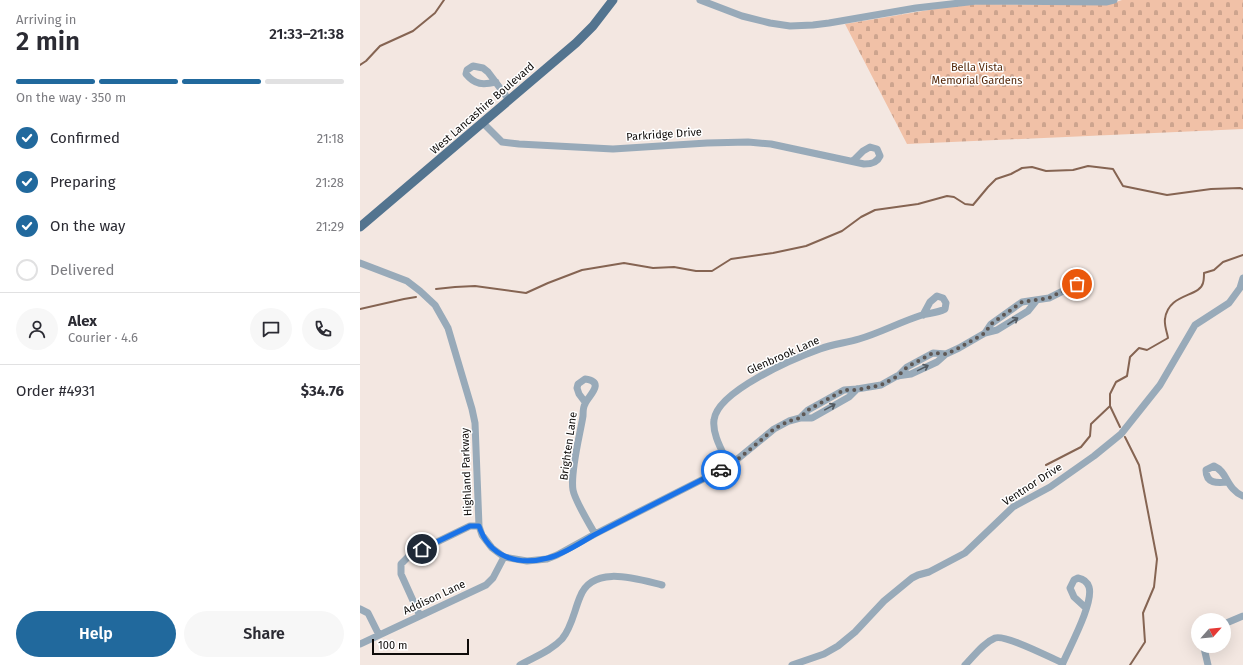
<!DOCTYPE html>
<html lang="en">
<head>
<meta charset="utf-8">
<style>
	body { margin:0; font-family:"Fira Sans",sans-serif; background:#f7f7f7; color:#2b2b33; height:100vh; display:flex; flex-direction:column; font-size:15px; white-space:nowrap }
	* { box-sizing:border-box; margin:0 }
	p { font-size:13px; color:#7c7c81 }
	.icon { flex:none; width:22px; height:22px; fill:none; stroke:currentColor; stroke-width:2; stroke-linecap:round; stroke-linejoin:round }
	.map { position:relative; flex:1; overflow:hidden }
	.side { display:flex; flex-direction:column; background:#fff; width:360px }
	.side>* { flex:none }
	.needle { width:26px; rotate:63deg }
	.fabs { position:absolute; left:831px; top:613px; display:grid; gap:8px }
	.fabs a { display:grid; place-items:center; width:40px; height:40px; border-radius:50%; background:#fff; box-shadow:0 4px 16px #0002; font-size:20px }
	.scale { position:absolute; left:12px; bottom:10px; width:97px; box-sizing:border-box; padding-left:4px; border:2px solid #0e0b09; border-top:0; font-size:11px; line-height:14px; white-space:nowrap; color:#0e0b09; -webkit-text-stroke:3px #fff; paint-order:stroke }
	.pin { position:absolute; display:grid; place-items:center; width:34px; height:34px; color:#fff; margin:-17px; border:2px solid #fff; border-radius:50%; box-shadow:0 1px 4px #0007 }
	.courier { position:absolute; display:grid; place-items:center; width:40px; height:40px; margin:-20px; border:3px solid #1a73e8; border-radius:50%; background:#fff; color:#222; box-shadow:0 1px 5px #0007 }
	.head em { font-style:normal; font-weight:600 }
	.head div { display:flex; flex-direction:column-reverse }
	.head { display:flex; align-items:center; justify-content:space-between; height:68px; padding:0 16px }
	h1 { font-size:26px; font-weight:600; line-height:30px }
	.bar { display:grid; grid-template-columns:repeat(4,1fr); gap:6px 4px; align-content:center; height:48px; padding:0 16px }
	.bar i { height:5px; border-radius:3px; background:#e1e1e2 }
	.bar .on { background:#21699d }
	.bar p { grid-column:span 4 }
	.line { display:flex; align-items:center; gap:10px; padding:0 16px; border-top:1px solid #e1e1e2 }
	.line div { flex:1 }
	.round { display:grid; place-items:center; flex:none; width:42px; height:42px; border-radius:21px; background:#f7f7f7 }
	ol { padding:0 16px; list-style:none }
	li { display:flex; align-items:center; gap:12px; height:44px }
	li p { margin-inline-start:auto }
	li .icon { padding:4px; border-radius:50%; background:#21699d; color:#fff; stroke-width:4 }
	li:last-child { color:#7c7c81 }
	li i { width:22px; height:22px; border:2px solid #e1e1e2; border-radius:50% }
	.cta { display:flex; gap:8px; margin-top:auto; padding:8px 16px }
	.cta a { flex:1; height:46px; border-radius:24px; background:#21699d; color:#fff; font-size:16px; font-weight:600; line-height:46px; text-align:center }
	.cta a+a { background:#f7f7f7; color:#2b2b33 }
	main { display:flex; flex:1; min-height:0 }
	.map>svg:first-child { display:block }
	.cemetery { fill:url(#cemetery-stones) }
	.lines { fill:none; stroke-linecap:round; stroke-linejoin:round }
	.stream { stroke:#856452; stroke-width:2 }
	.minor { stroke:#98aab9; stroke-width:7 }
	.major { stroke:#53748f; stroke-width:9 }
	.oneway { stroke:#535a61 }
	.done { stroke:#5e5855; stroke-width:4; stroke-dasharray:0 7.2 }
	.route { stroke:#1a73e8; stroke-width:5 }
	.labels { text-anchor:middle; stroke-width:3; stroke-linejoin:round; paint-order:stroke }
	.park-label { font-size:11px; fill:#55290b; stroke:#fff }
	.street-label { font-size:11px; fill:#0e0b09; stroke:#fff }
</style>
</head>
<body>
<main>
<section class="side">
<div class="head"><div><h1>2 min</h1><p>Arriving in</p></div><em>21:33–21:38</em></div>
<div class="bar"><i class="on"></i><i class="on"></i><i class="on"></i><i></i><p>On the way · 350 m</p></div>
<ol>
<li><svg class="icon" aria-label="check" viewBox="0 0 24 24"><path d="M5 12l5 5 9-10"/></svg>Confirmed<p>21:18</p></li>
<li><svg class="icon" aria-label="check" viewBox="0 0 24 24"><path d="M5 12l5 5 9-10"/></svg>Preparing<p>21:28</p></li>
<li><svg class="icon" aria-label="check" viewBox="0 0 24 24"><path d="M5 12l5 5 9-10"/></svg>On the way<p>21:29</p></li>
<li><i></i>Delivered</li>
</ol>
<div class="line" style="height:72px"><a class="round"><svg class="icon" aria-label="person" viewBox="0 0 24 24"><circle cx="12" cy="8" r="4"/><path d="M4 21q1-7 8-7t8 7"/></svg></a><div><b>Alex</b><p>Courier · 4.6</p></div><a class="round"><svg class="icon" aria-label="chat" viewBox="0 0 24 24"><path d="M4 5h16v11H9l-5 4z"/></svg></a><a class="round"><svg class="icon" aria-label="phone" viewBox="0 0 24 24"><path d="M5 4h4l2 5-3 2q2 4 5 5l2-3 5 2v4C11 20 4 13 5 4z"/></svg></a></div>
<div class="line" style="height:52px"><div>Order #4931</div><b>$34.76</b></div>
<div class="cta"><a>Help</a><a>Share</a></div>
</section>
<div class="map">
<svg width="883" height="665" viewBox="0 0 883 665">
	<defs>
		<pattern id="cemetery-stones" width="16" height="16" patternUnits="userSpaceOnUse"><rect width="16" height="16" fill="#f1c1a7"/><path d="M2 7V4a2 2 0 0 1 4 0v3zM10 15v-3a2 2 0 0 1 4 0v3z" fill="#cda48e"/></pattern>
	</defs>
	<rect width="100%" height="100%" fill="#f3e7e1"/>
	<!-- cemetery -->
	<path class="cemetery" d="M762,0H883V129L547,144L485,24L593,6L622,4L688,5L750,4Z"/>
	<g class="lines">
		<!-- stream -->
		<path class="stream" d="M0,65L6,61L20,46L53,31L75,13L84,0
			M76,289L95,287L115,286L166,293L188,283L222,270L264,263L293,268L314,267L336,271H352L371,259L413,253L446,246L482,231L501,217L515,210L558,204L587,196L594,197L605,204L613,205L628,187L636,179L651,174L662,168L672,167L686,171L713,170L728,166L753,169L763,186L807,195L851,189L880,188L883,189
			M0,309L44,299L56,297
			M750,406L760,427
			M765,437L779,465L797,559L794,587L783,613L785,642L770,665
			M686,465L721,447L730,436L731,424L750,406V394L756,382L767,376L770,357L779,348L787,350L808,338C807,332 804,325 805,319C808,293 840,297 843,283C844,280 844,276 844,273L854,270L863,262L883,255"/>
		<!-- minor -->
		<path class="minor" d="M340,0L382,16L410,23L430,26L453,25L469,23L556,8L617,1L746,2L754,0
			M136,82C123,85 115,85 106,74L107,70L113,66L123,68L128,72L149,100
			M123,123L142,142L159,144L253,149L347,143L388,142L411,144L504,164C511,164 517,163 520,156L517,149L510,147L503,151L493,161
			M0,263L47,281L60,291L75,305L88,328L112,409L115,423L119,526L122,535L132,548L144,557L167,561L187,559L197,555L235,534L369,466L414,429L429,421L440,418H452L489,397L497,389
			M625,333L631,324L662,302L689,298L717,284L723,279L722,274L719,271H713L709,274L704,291
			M538,376L547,367L573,353L586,354
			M225,402L219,394L217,388L218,384L225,379C247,382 227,397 225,404C223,407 223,412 223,416C220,435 210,472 213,490C215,501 229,523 235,534
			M440,418L448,410L484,390L497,389L521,385L537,376L551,374L577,362L586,354L599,348L625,333L637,330L668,311L676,301
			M369,466C363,452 352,435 354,420C357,391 435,358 460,349C473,344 486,343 499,339C520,333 540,322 562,315C570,313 577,313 585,309L586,303L583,298L577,296L570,302L563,315
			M868,482C857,483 846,484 846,470L854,466C868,472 866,489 883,496
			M0,609L8,613L19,635
			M60,616L41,574V564L50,555L110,526H119
			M864,624L883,616
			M0,644L126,585L133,578L144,557
			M845,646L844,648L848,665
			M160,665C174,657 191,651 202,639C212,627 214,611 220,597C232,564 277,579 302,585
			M432,665L464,654L478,646L495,632L524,601L552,578L558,575L569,572L605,553L653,507L690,487L734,456L761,434L800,385L835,325L869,303L880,288L883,278
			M605,665C614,656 623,643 635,638C645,634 691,658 703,663
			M702,665C709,648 734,603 729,587C727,581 723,579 718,578L714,580L710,588L714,597L726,608"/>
		<!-- major -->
		<path class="major" d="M0,227L216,43L233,26L253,0"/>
	</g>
	<!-- one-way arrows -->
	<defs><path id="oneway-shaft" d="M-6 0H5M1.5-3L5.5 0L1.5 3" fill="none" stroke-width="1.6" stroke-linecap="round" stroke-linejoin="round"/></defs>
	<g class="oneway">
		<use href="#oneway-shaft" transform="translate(653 321) rotate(-33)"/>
		<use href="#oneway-shaft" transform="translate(563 368) rotate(-26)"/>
		<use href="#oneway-shaft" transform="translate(470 407) rotate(-29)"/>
	</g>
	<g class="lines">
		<!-- done -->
		<path class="done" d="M361,470L369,466L387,452L414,429L429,421L440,418L448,410L484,390H497L521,385L538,376L547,367L573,353L586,354L599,348L625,333L631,324L662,302L689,298L717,284"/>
		<!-- route -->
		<path class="route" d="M62,549L110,526H119C129,557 158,566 188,558C205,554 221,542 236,534C278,512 320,491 361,470"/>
	</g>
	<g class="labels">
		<!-- park labels -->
		<g class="park-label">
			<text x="617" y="71">Bella Vista<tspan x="617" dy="13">Memorial Gardens</tspan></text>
		</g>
		<!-- street labels -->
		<g class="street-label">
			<text transform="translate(122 108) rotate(-41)" y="4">West Lancashire Boulevard</text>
			<text transform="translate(304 134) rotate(-4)" y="4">Parkridge Drive</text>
			<text transform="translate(423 355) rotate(-24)" y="4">Glenbrook Lane</text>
			<text transform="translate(208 446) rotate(-82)" y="4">Brighten Lane</text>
			<text transform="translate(106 472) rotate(-92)" y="4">Highland Parkway</text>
			<text transform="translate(672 484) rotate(-33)" y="4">Ventnor Drive</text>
			<text transform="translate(74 597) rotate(-25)" y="4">Addison Lane</text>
		</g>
	</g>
</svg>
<div class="fabs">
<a><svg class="needle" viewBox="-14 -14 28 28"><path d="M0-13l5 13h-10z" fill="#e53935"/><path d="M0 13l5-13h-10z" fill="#7c7c81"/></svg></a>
</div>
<div class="scale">100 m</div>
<div class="pin" style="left:717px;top:284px;background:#ea580c"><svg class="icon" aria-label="bag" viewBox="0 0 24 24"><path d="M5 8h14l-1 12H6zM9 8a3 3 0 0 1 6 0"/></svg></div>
<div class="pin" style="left:62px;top:549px;background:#1f2937"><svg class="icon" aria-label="home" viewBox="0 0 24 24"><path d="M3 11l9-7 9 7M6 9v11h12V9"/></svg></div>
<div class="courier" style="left:361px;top:470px"><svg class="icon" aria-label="car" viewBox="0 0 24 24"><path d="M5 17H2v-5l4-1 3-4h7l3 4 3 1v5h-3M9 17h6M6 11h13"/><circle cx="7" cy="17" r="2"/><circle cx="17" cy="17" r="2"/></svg></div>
</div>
</main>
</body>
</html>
